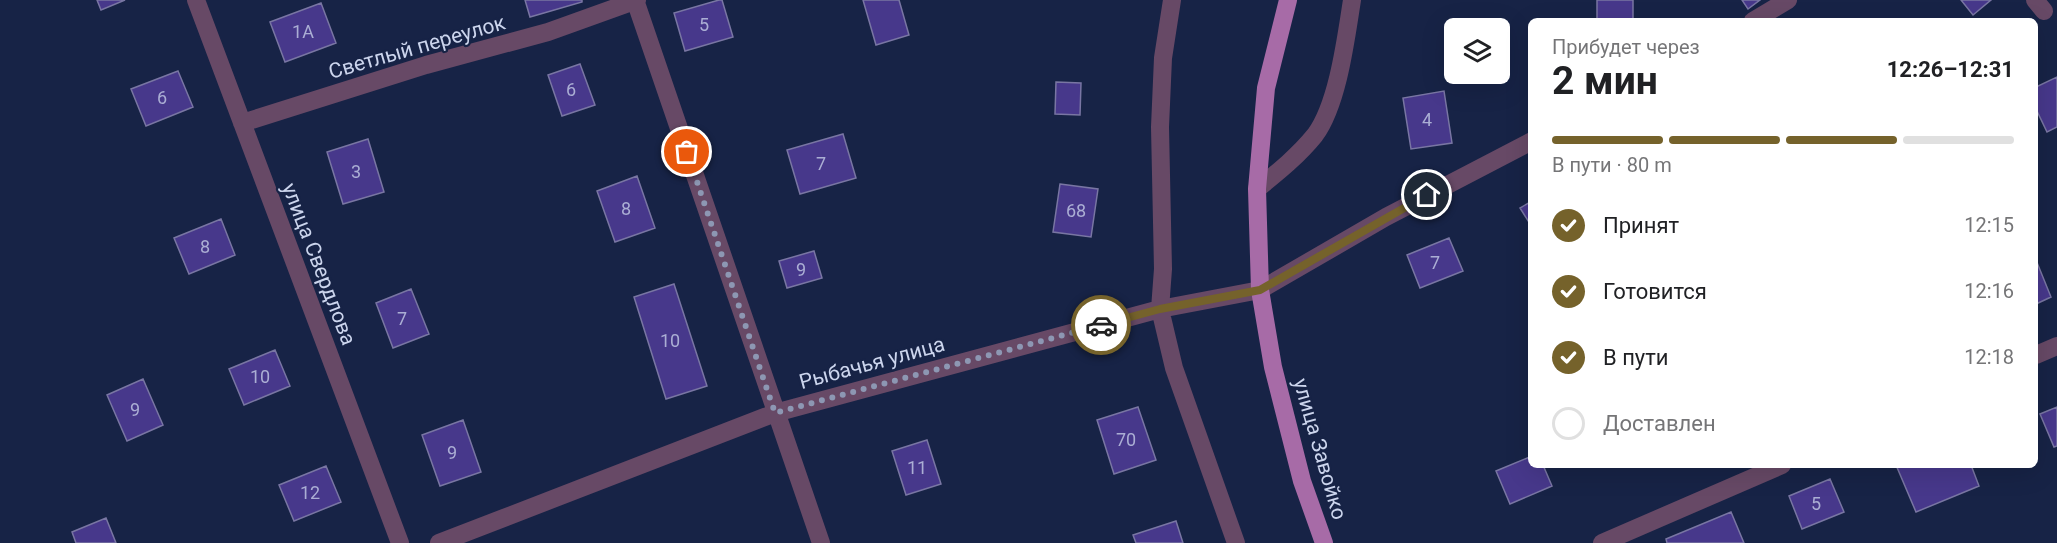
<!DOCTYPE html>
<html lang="ru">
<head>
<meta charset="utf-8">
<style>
	body { margin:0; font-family:Roboto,sans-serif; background:#f6f6f6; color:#202124; height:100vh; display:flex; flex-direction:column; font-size:22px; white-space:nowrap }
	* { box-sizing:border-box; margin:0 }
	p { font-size:20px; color:#757577 }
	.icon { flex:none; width:33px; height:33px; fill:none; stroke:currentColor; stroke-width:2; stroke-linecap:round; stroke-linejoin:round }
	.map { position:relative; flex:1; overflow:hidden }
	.drawer { position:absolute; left:1528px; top:18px; width:510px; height:450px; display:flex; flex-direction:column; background:#fff; border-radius:9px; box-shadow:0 6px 24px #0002 }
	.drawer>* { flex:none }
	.buttons { position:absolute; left:1444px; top:18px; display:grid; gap:12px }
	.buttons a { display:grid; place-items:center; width:66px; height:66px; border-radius:9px; background:#fff; box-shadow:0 6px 24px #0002; font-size:30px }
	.pin { position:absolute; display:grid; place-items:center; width:51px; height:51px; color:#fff; margin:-26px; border:3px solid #fff; border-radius:50%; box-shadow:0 2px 6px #0007 }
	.courier { position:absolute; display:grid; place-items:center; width:60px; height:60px; margin:-30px; border:4px solid #75622b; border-radius:50%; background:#fff; color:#222; box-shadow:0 2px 8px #0007 }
	.overview em { font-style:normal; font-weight:700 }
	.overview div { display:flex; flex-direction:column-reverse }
	.overview { display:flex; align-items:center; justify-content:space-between; height:102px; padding:0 24px }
	h1 { font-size:39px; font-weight:700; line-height:45px }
	.bar { display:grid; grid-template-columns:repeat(4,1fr); gap:9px 6px; align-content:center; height:72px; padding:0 24px }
	.bar i { height:8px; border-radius:4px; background:#e0e0e0 }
	.bar .selected { background:#75622b }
	.bar p { grid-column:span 4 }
	ol { padding:0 24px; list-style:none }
	li { display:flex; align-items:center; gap:18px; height:66px }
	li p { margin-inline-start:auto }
	li .icon { padding:6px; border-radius:50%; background:#75622b; color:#fff; stroke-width:4 }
	li:last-child { color:#757577 }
	li i { width:33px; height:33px; border:3px solid #e0e0e0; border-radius:50% }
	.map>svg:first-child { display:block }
	.building { fill:#47388b; stroke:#7976a3; stroke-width:1.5 }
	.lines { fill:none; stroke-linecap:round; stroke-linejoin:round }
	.minor { stroke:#674966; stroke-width:18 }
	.major { stroke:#a76ba7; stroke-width:18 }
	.done { stroke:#8d97b3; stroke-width:6; stroke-dasharray:0 10.8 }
	.route { stroke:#75622b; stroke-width:8 }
	.labels { text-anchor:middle; stroke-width:4.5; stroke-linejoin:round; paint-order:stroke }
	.number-label { font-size:18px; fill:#abaed4 }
	.street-label { font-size:21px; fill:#ccd5ed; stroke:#172346 }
</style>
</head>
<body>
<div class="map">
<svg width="2057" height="543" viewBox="0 0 2057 543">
	<rect width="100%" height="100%" fill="#172346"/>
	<!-- building -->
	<path class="building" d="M97,0H125L101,10Z
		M525,0H582V2L530,17Z
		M719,0H722L733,37L685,51L674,13Z
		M863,0H899L909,35L876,45Z
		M1597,0H1633V21H1597Z
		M1742,0H1760L1748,9Z
		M1961,0H1991L1973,15Z
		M321,3L336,43L285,62L270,22Z
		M580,64L595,105L562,116L548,75Z
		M178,71L193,107L146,126L131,89Z
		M2057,77V127L2047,132L2036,109V87Z
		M1056,82L1081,83L1080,115L1055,114Z
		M1444,91L1452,143L1411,149L1403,98Z
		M843,134L856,178L800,194L787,150Z
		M368,139L384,192L343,204L327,152Z
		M637,176L655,228L615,242L597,191Z
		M1060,184L1098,189L1091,237L1053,232Z
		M1532,201V227L1520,208Z
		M221,219L235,255L189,274L174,238Z
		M1449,238L1463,271L1420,288L1407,255Z
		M814,251L822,278L787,288L779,261Z
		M2036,260L2051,297L2036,304Z
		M674,284L707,386L666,399L634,297Z
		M411,289L429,334L393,348L376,303Z
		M275,350L290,386L244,405L229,369Z
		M143,379L163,425L127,441L107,395Z
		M1138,407L1156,460L1114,474L1097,420Z
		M2057,407V446L2054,447L2040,414Z
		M463,420L481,472L440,486L422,435Z
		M927,440L941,484L906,495L892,451Z
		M1532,456V465H1543L1552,486L1510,504L1496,471Z
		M1896,465H1971L1979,486L1916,512Z
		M326,466L341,502L294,521L279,485Z
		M1830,479L1844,512L1802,529L1789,496Z
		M1731,512L1744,543H1667L1666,539Z
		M106,518L116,543H76L72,532Z
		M1176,521L1183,543H1136L1133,535Z"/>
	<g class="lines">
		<!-- minor -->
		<path class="minor" d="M196,0L400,543
			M635,0L821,543
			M1172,0L1163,58L1160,127L1163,269L1160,309L1174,368L1236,543
			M2035,0L2044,11
			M1753,21L1788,0
			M242,123L426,65L548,32L637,0
			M1257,189C1278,172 1298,156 1315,135C1338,104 1346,38 1352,0
			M2036,355L2057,346
			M439,543L775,413L1160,309L1260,290L1386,217L1532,141
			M1602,543L1782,465"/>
		<!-- major -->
		<path class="major" d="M1288,0L1266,88L1257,189L1260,290L1273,367L1302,481L1324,543"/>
	</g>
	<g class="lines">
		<!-- done -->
		<path class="done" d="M687,152L775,413L1101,325"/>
		<!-- route -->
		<path class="route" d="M1101,325L1160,309L1260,290L1427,195"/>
	</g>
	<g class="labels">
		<!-- number labels -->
		<g class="number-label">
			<text x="704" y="31">5</text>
			<text x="303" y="38">1А</text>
			<text x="571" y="96">6</text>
			<text x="162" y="104">6</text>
			<text x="1427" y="126">4</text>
			<text x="821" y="170">7</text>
			<text x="356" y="178">3</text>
			<text x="626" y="215">8</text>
			<text x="1076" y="217">68</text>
			<text x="205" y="253">8</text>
			<text x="1435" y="269">7</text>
			<text x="801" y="276">9</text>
			<text x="402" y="325">7</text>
			<text x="670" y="347">10</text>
			<text x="260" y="383">10</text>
			<text x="135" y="416">9</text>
			<text x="1126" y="446">70</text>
			<text x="452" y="459">9</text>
			<text x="917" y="474">11</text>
			<text x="310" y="499">12</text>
			<text x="1816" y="510">5</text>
		</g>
		<!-- street labels -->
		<g class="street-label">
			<text transform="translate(417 47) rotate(-16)" y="7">Светлый переулок</text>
			<text transform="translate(319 264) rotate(69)" y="7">улица Свердлова</text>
			<text transform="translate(872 363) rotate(-15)" y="7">Рыбачья улица</text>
			<text transform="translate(1320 449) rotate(74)" y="7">улица Завойко</text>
		</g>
	</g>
</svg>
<div class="buttons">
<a><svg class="icon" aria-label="layers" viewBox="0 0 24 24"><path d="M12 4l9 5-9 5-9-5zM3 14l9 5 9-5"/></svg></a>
</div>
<div class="pin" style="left:687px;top:152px;background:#ea580c"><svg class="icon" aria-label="bag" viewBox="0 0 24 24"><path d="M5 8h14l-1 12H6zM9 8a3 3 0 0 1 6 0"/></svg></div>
<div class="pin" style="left:1427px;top:195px;background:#1f2937"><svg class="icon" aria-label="home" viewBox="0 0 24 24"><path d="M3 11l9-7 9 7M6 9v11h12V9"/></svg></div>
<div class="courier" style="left:1101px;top:325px"><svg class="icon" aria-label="car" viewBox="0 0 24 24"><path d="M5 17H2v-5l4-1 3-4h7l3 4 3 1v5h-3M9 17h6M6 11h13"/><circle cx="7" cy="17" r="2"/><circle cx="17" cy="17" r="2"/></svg></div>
<section class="drawer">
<div class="overview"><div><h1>2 мин</h1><p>Прибудет через</p></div><em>12:26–12:31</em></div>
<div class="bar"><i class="selected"></i><i class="selected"></i><i class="selected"></i><i></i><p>В пути · 80 m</p></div>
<ol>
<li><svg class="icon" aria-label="check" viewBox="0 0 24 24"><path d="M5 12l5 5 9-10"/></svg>Принят<p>12:15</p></li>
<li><svg class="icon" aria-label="check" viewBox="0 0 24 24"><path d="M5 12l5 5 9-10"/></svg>Готовится<p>12:16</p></li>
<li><svg class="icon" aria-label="check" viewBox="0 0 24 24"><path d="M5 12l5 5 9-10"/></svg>В пути<p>12:18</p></li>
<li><i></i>Доставлен</li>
</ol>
</section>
</div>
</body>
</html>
